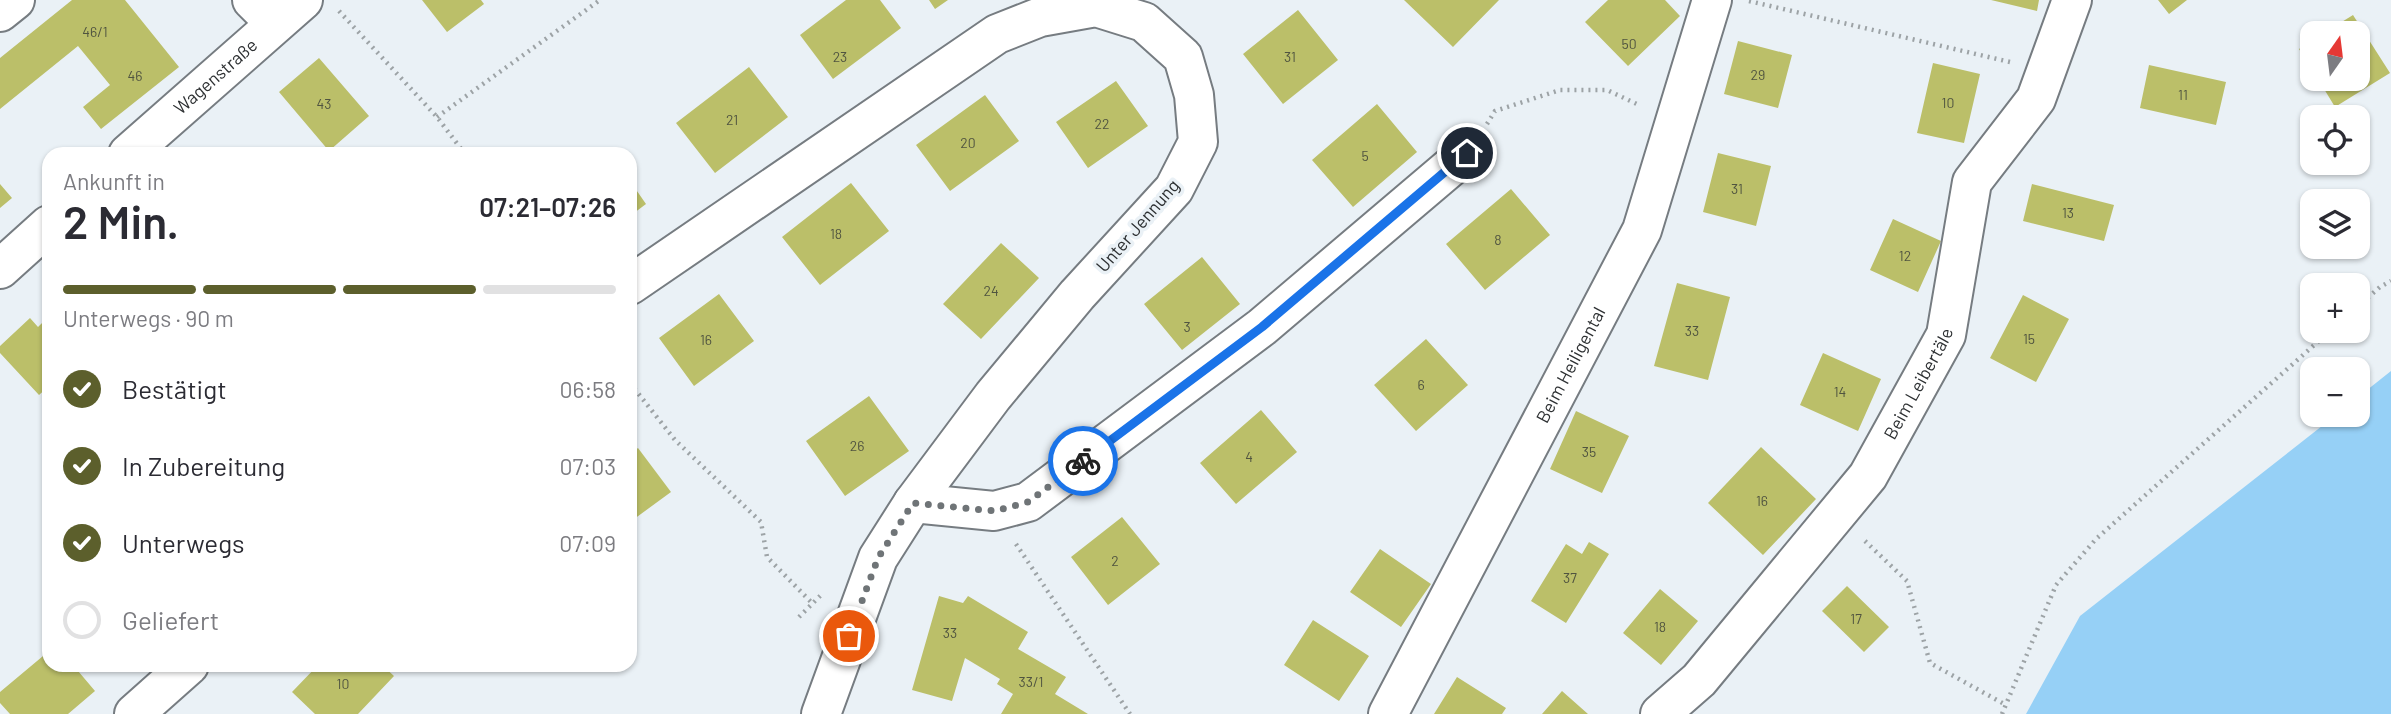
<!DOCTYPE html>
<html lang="de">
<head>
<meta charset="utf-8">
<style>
	body { margin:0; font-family:Barlow,sans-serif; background:#f7f7f7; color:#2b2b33; height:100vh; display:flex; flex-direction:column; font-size:26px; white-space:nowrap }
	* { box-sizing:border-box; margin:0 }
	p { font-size:23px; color:#7c7c81 }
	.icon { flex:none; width:38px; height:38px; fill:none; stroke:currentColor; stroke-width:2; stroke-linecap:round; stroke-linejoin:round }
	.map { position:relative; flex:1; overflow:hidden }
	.side { position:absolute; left:42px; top:147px; width:595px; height:525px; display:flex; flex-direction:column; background:#fff; border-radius:21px; box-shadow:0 2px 5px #0004 }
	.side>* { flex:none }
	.needle { width:46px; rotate:14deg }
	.tools { position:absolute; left:2300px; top:21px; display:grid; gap:14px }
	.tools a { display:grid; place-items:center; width:70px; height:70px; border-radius:14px; background:#fff; box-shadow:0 2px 5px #0004; font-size:35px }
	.pin { position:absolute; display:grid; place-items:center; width:60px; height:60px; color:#fff; margin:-30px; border:4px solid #fff; border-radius:50%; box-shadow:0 2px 7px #0007 }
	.courier { position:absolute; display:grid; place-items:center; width:70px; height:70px; margin:-35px; border:5px solid #1a73e8; border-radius:50%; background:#fff; color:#222; box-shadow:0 2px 9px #0007 }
	.summary em { font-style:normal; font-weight:600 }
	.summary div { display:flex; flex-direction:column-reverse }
	.summary { display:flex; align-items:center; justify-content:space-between; height:119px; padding:0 21px }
	h1 { font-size:46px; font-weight:600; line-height:52px }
	.bar { display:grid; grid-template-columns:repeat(4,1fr); gap:10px 7px; align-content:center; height:84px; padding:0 21px }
	.bar i { height:9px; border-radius:5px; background:#e1e1e2 }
	.bar .current { background:#5c5f2c }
	.bar p { grid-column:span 4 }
	ol { padding:0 21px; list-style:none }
	li { display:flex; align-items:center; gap:21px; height:77px }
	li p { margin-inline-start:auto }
	li .icon { padding:7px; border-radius:50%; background:#5c5f2c; color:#fff; stroke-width:4 }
	li:last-child { color:#7c7c81 }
	li i { width:38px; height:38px; border:4px solid #e1e1e2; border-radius:50% }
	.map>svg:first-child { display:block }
	.green { fill:#96d0f6 }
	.building { fill:#bbbf69 }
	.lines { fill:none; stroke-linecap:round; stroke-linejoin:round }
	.minor-casing { stroke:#767c81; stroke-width:42 }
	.path { stroke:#9da3a6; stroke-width:4.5; stroke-dasharray:2 5; stroke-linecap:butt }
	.minor { stroke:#fff; stroke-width:38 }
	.done { stroke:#6f7477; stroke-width:7; stroke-dasharray:0 12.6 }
	.route { stroke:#1a73e8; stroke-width:9 }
	.labels { text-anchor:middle; stroke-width:7; stroke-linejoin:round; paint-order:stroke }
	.number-label { font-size:14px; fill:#505440 }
	.street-label { font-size:18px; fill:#2d3032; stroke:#eaf1f6 }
</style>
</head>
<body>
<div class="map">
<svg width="2391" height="714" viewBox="0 0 2391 714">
	<rect width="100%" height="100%" fill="#eaf1f6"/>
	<!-- green -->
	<path class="green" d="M2391,371V714H2026L2080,616L2336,415H2357V398Z"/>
	<!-- building -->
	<path class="building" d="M72,0H125L179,67L101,129L83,107L110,85L78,46L0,109V58Z
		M422,0H481L484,4L447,32Z
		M846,0H880L901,28L833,79L800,35Z
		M929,0H948L935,9Z
		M1404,0H1499L1453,47Z
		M1608,0H1665L1680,16L1628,66L1585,22Z
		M1991,0H2039L2037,11Z
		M2158,0H2187L2169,14Z
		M1298,10L1338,60L1283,104L1243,54Z
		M2353,15L2390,73L2335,107L2318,79H2357V33H2324Z
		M1738,41L1792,55L1778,108L1724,94Z
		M2312,41V69L2299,49Z
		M319,58L369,116L329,151L279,92Z
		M1933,63L1980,74L1964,143L1917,133Z
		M2149,65L2226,82L2216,125L2140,108Z
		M749,67L788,117L715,173L676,123Z
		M1116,81L1148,126L1088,168L1056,122Z
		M985,95L1019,141L950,191L916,145Z
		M1377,104L1417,152L1353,207L1312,160Z
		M1718,153L1771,166L1756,226L1703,212Z
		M630,181L646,204L630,216Z
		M851,183L889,231L820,285L782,237Z
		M0,184L12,198L0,208Z
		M2032,184L2114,205L2104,241L2023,221Z
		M1511,189L1550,235L1485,290L1446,244Z
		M1893,219L1941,241L1918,292L1870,270Z
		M1001,243L1039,278L981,339L943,304Z
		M1202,257L1240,304L1182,350L1144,304Z
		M1677,283L1730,297L1708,380L1654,366Z
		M719,294L754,341L694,386L659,338Z
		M2023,295L2069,319L2036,382L1990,358Z
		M49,316V386L39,395L0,353V346L30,318L38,327Z
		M1426,339L1468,385L1416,431L1374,385Z
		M1823,353L1881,379L1858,431L1800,405Z
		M869,396L909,451L845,496L806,441Z
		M1261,410L1297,452L1236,504L1200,463Z
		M1576,411L1629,436L1602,493L1550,469Z
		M630,446L634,451L638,448L671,492L630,522Z
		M1761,447L1816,499L1763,555L1708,503Z
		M1122,517L1160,564L1108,605L1071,557Z
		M1589,542L1609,554L1566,623L1531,601L1566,544L1582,554Z
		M1380,549L1431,584L1401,627L1350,592Z
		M1847,586L1889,627L1864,652L1822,611Z
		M1660,589L1698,621L1661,665L1623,633Z
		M939,596L963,603L968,596L1028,632L1018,649L1066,677L1055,694L1088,714H1001L1013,694L997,684L1000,679L965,658L952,701L912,690Z
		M1313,620L1369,656L1339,701L1284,665Z
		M49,651V665H73L95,691L68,714H10L0,703V692Z
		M318,665H382L394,676L358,714H315L292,692Z
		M1457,677L1506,708L1502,714H1434Z
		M1562,691L1588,714H1542Z"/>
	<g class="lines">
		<!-- minor casing -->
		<g class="minor-casing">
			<g id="minor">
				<path d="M252,0L275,23"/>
				<path d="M0,12L15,0"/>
				<path id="s1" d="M128,154L303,0"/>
				<path d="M0,269L49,225"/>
				<path d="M630,285L997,34L1040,17L1096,7L1144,22L1183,57L1194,95L1198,142L1174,189L1077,295L993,396L913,503L878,558L821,714"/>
				<path d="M913,503L994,511L1028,502L1262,327L1467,153"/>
				<path d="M134,714L189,665"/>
				<path id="s2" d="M1388,714L1642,230L1712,0"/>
				<path id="s3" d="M1660,714L1699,680L1868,476L1946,335L1972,182L2036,99L2072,0"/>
			</g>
		</g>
		<!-- path -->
		<path class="path" d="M1749,1L2010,62
			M339,11L437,117L465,154
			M437,117L600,0
			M1487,124L1495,111L1560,90H1607L1639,105
			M2357,307L2380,287L2391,281
			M630,383L675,440L761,522L767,557L812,603
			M1865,541L1907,581L1930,663L2006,705
			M1016,544L1130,714
			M799,617L823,593
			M2002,714L2056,585L2096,539L2330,331"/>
		<!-- minor -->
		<use href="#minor" class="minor"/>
	</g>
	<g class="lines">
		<!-- done -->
		<path class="done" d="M849,636L878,558L913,503L995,511L1028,502L1083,461"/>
		<!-- route -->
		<path class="route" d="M1083,461L1262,327L1467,153"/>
	</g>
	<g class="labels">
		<!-- number labels -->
		<g class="number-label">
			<text x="95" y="37">46/1</text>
			<text x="1629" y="49">50</text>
			<text x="840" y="62">23</text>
			<text x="1290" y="62">31</text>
			<text x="1758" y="80">29</text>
			<text x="135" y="81">46</text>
			<text x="2183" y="100">11</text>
			<text x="1948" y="108">10</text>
			<text x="324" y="109">43</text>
			<text x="732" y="125">21</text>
			<text x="1102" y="129">22</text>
			<text x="968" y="148">20</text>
			<text x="1365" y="161">5</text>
			<text x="1737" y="194">31</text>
			<text x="2068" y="218">13</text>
			<text x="836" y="239">18</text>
			<text x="1498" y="245">8</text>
			<text x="1905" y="261">12</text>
			<text x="991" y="296">24</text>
			<text x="1187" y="332">3</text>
			<text x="1692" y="336">33</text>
			<text x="2029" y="344">15</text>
			<text x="706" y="345">16</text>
			<text x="1421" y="390">6</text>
			<text x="1840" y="397">14</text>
			<text x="857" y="451">26</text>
			<text x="1589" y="457">35</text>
			<text x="1249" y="462">4</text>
			<text x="1762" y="506">16</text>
			<text x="1115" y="566">2</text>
			<text x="1570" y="583">37</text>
			<text x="1856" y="624">17</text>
			<text x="1660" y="632">18</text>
			<text x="950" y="638">33</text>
			<text x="1031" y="687">33/1</text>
			<text x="343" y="689">10</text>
		</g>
		<!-- street labels -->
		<g class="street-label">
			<text dy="6" stroke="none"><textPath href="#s1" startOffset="117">Wagenstraße</textPath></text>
			<text transform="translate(1138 226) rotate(-49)" y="6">Unter Jennung</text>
			<text dy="6" stroke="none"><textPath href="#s2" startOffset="394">Beim Heiligental</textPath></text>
			<text dy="6" stroke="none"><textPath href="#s3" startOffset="422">Beim Leibertäle</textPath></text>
		</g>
	</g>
</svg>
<div class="tools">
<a><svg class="needle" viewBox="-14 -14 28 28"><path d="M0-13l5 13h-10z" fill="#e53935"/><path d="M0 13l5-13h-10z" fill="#7c7c81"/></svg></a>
<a><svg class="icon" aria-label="locate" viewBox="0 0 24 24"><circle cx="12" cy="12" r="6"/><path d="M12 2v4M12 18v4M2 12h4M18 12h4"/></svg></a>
<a><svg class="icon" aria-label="layers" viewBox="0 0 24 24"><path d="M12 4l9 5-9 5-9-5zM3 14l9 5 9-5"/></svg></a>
<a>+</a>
<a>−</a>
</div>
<div class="pin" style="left:849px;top:636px;background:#ea580c"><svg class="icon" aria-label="bag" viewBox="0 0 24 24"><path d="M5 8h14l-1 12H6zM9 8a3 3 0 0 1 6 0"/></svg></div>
<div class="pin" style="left:1467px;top:153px;background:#1f2937"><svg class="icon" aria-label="home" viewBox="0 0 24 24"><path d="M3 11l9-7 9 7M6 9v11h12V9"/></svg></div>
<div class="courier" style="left:1083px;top:461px"><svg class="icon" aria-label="bike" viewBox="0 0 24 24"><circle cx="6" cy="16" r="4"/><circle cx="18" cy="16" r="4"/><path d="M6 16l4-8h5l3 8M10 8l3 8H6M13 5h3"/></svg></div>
<section class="side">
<div class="summary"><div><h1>2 Min.</h1><p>Ankunft in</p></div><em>07:21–07:26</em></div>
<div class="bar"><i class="current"></i><i class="current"></i><i class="current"></i><i></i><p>Unterwegs · 90 m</p></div>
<ol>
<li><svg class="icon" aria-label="check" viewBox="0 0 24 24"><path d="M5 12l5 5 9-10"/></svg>Bestätigt<p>06:58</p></li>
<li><svg class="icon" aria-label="check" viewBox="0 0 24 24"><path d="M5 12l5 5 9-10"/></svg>In Zubereitung<p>07:03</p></li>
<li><svg class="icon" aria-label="check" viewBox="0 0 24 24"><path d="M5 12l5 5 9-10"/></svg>Unterwegs<p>07:09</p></li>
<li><i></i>Geliefert</li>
</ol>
</section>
</div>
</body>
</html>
